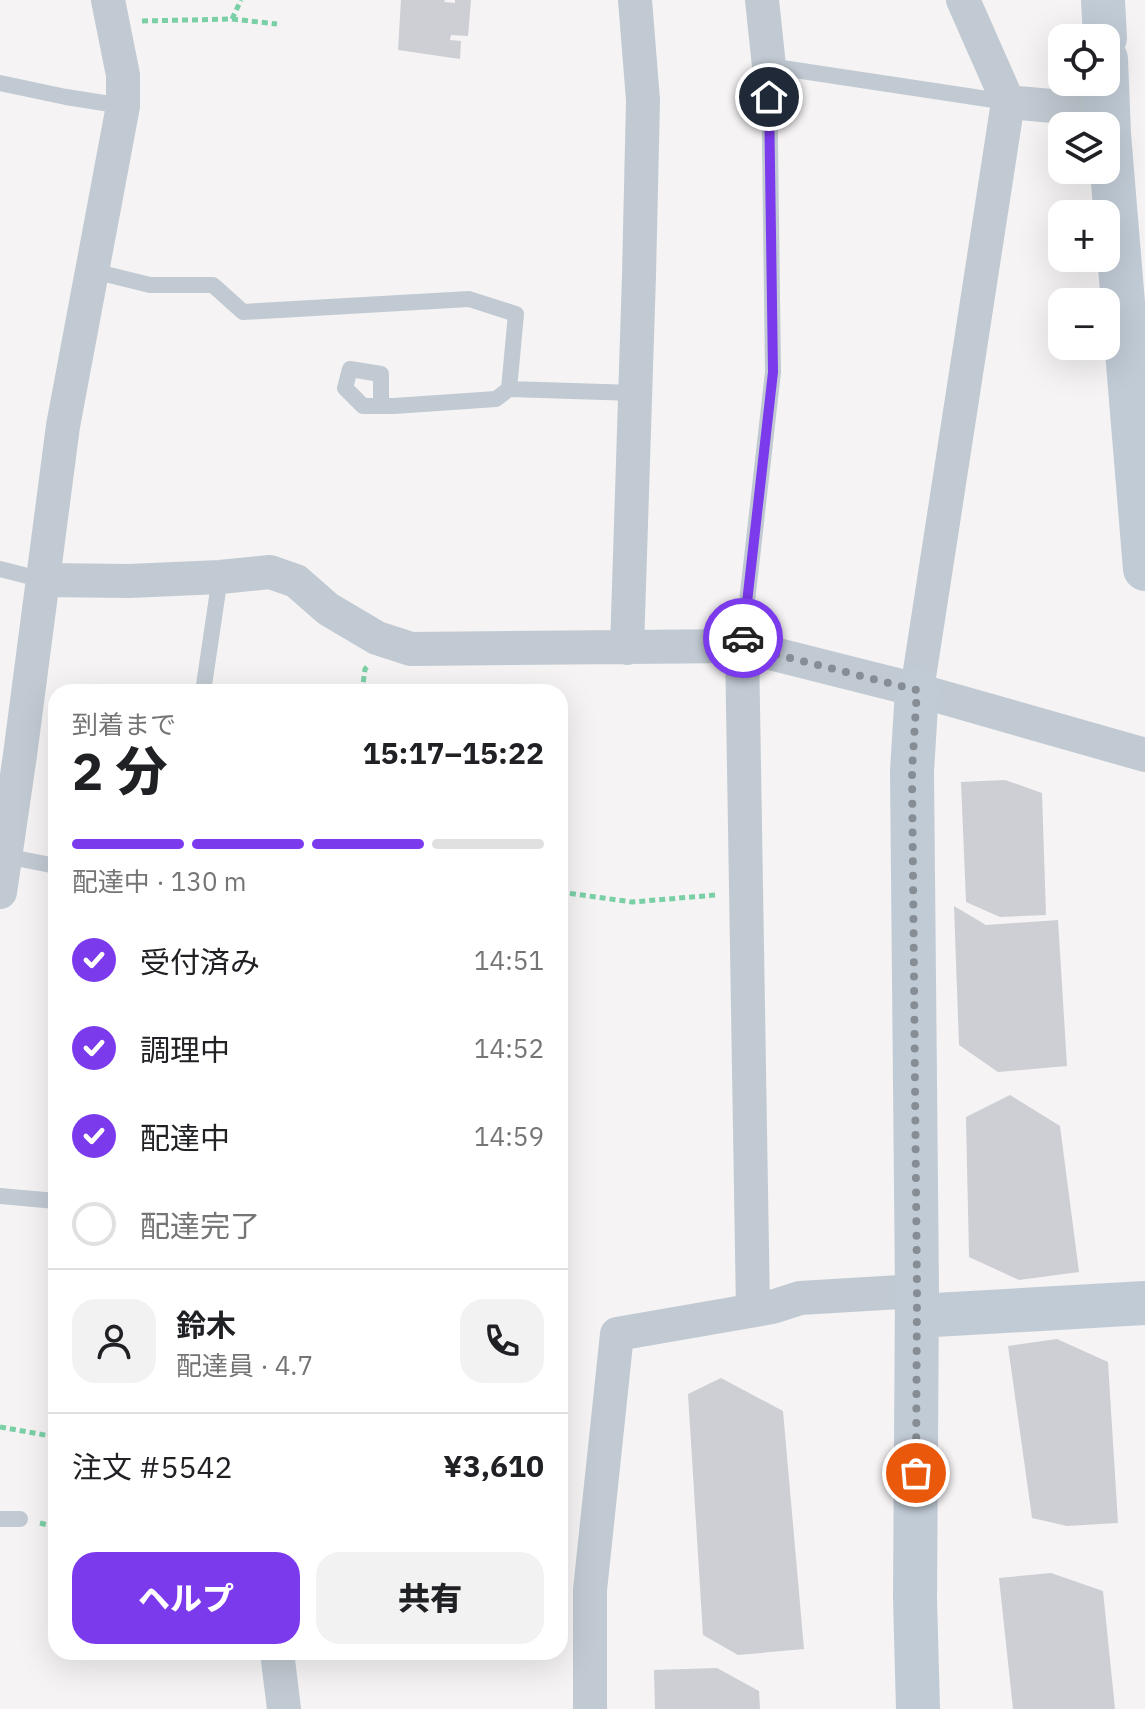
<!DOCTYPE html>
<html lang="ja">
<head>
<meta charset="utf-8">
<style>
	body { margin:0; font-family:"IBM Plex Sans","Noto Sans JP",sans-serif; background:#f2f2f2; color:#202124; height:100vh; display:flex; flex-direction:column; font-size:30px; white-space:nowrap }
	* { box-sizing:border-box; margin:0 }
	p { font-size:26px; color:#757577 }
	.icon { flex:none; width:44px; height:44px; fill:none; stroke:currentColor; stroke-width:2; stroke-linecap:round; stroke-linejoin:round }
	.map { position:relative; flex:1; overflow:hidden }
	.sheet { position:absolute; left:48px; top:684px; width:520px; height:976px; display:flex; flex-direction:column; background:#fff; border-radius:24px; box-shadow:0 8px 32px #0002 }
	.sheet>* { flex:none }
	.fabs { position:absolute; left:1048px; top:24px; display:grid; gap:16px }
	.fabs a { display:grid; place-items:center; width:72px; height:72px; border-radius:16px; background:#fff; box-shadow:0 8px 32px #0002; font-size:40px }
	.pin { position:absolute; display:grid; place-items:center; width:68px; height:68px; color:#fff; margin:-34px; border:4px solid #fff; border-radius:50%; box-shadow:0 2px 8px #0007 }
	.courier { position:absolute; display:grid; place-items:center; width:80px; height:80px; margin:-40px; border:6px solid #7c3aed; border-radius:50%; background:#fff; color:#222; box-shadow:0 2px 10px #0007 }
	.headline em { font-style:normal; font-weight:800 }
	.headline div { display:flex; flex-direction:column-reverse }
	.headline { display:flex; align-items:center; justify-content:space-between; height:136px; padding:0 24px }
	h1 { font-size:52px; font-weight:800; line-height:60px }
	.bar { display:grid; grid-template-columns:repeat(4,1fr); gap:12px 8px; align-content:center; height:96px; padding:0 24px }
	.bar i { height:10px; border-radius:6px; background:#e0e0e0 }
	.bar .active { background:#7c3aed }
	.bar p { grid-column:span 4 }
	.line { display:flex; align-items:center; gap:20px; padding:0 24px; border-top:2px solid #e0e0e0 }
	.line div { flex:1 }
	.round { display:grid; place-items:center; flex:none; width:84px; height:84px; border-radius:24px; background:#f2f2f2 }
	ol { padding:0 24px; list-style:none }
	li { display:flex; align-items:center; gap:24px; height:88px }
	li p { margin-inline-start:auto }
	li .icon { padding:8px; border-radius:50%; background:#7c3aed; color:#fff; stroke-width:4 }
	li:last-child { color:#757577 }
	li i { width:44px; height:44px; border:4px solid #e0e0e0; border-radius:50% }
	.primary-button { display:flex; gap:16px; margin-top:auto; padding:16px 24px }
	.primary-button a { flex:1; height:92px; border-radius:24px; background:#7c3aed; color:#fff; font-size:32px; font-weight:800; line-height:92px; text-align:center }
	.primary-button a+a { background:#f2f2f2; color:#202124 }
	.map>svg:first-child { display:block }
	.building { fill:#cdcfd5 }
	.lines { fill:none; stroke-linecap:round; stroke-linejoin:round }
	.path { stroke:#7ad0a6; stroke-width:5; stroke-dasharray:6 4; stroke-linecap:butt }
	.lane { stroke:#c1cad2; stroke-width:16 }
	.street { stroke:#c1cad2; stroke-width:34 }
	.secondary { stroke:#c1cbd6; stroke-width:44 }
	.done { stroke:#868d94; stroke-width:8; stroke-dasharray:0 14.4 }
	.route { stroke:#7c3aed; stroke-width:10 }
</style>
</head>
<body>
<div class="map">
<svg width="1145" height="1709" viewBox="0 0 1145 1709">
	<rect width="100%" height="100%" fill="#f5f3f3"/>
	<!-- building -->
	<path class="building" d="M401,0H445L444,2L455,3V0H471L468,36L451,35L450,40L461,41L460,59L398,50Z
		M1005,780L1042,793L1046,915L1000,917L966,902L961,782Z
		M954,906L986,925L1058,920L1067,1066L998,1072L959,1045Z
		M1010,1095L1060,1126L1079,1272L1019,1280L969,1257L966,1117Z
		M1057,1339L1108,1362L1118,1523L1067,1526L1032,1518L1008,1346Z
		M721,1378L783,1411L804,1649L738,1655L703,1635L688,1394Z
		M1051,1573L1103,1591L1115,1709H1013L999,1578Z
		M717,1668L759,1691L760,1709H655L654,1670Z"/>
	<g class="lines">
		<!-- path -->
		<path class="path" d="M232,19L277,24
			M142,21L232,19L241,0
			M362,692L365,669L369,665
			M560,892L632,902L716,895
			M0,1427L56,1437
			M50,1436L56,1412
			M40,1523L56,1527"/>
		<!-- lane -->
		<path class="lane" d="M0,83L66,97L123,106
			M93,271L150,285H213L243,312L469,299L516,314L509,389L635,393
			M381,406V374L350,369L345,388L363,406H394L496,399L509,389
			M0,569L43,580
			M742,646L773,372L769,66L1007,102
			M203,692L220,577
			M5,856L56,866
			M0,1196L56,1201
			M0,1519H20"/>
		<!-- street -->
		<path class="street" d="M762,0L769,66
			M1008,102L1108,111
			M43,580L129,581L220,577L270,572L296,581L328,609L377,638L411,649L742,646L917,690L1145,755
			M742,646L753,1310
			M627,648L639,275L643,100L635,0
			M917,690L1008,102L963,0
			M0,892L20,755L63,426L123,106V75L108,0
			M277,1652L284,1709
			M590,1709V1590L617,1334L772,1307L800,1298L917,1291"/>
		<!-- secondary -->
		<path class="secondary" d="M1103,0L1105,38
			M1106,59L1109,134L1145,569
			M917,690L912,771L917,1291L915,1598L918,1709
			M917,1316L1145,1303"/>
	</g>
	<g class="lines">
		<!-- done -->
		<path class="done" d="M743,638L742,646L917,690L912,771L917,1291L916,1473"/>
		<!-- route -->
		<path class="route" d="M743,638L773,372L769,97"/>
	</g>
</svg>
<div class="fabs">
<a><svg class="icon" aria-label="locate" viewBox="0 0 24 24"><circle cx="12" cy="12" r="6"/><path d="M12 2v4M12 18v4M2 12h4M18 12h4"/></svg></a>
<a><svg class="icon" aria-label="layers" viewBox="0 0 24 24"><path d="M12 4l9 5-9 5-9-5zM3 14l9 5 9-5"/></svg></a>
<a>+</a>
<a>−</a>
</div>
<div class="pin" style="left:916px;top:1473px;background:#ea580c"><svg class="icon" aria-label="bag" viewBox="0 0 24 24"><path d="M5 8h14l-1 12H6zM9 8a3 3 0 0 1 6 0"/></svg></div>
<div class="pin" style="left:769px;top:97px;background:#1f2937"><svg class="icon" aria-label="home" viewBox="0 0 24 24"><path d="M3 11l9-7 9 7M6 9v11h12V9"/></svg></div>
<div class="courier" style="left:743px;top:638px"><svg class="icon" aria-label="car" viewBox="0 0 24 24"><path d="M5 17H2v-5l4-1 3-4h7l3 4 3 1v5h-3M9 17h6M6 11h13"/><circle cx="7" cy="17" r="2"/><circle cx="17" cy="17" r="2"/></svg></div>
<section class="sheet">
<div class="headline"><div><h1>2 分</h1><p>到着まで</p></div><em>15:17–15:22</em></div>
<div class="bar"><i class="active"></i><i class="active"></i><i class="active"></i><i></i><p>配達中 · 130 m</p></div>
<ol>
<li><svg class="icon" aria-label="check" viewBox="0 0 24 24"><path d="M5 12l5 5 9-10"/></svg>受付済み<p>14:51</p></li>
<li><svg class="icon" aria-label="check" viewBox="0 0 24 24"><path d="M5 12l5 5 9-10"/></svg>調理中<p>14:52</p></li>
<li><svg class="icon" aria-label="check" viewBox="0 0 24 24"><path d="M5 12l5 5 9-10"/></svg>配達中<p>14:59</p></li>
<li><i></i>配達完了</li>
</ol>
<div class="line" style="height:144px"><a class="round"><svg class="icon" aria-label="person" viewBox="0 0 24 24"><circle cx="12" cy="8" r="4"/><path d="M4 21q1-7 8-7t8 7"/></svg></a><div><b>鈴木</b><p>配達員 · 4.7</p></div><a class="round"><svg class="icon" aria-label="phone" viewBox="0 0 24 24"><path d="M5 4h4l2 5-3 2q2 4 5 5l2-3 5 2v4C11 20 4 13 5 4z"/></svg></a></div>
<div class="line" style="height:104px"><div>注文 #5542</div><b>¥3,610</b></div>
<div class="primary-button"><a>ヘルプ</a><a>共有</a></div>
</section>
</div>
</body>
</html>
